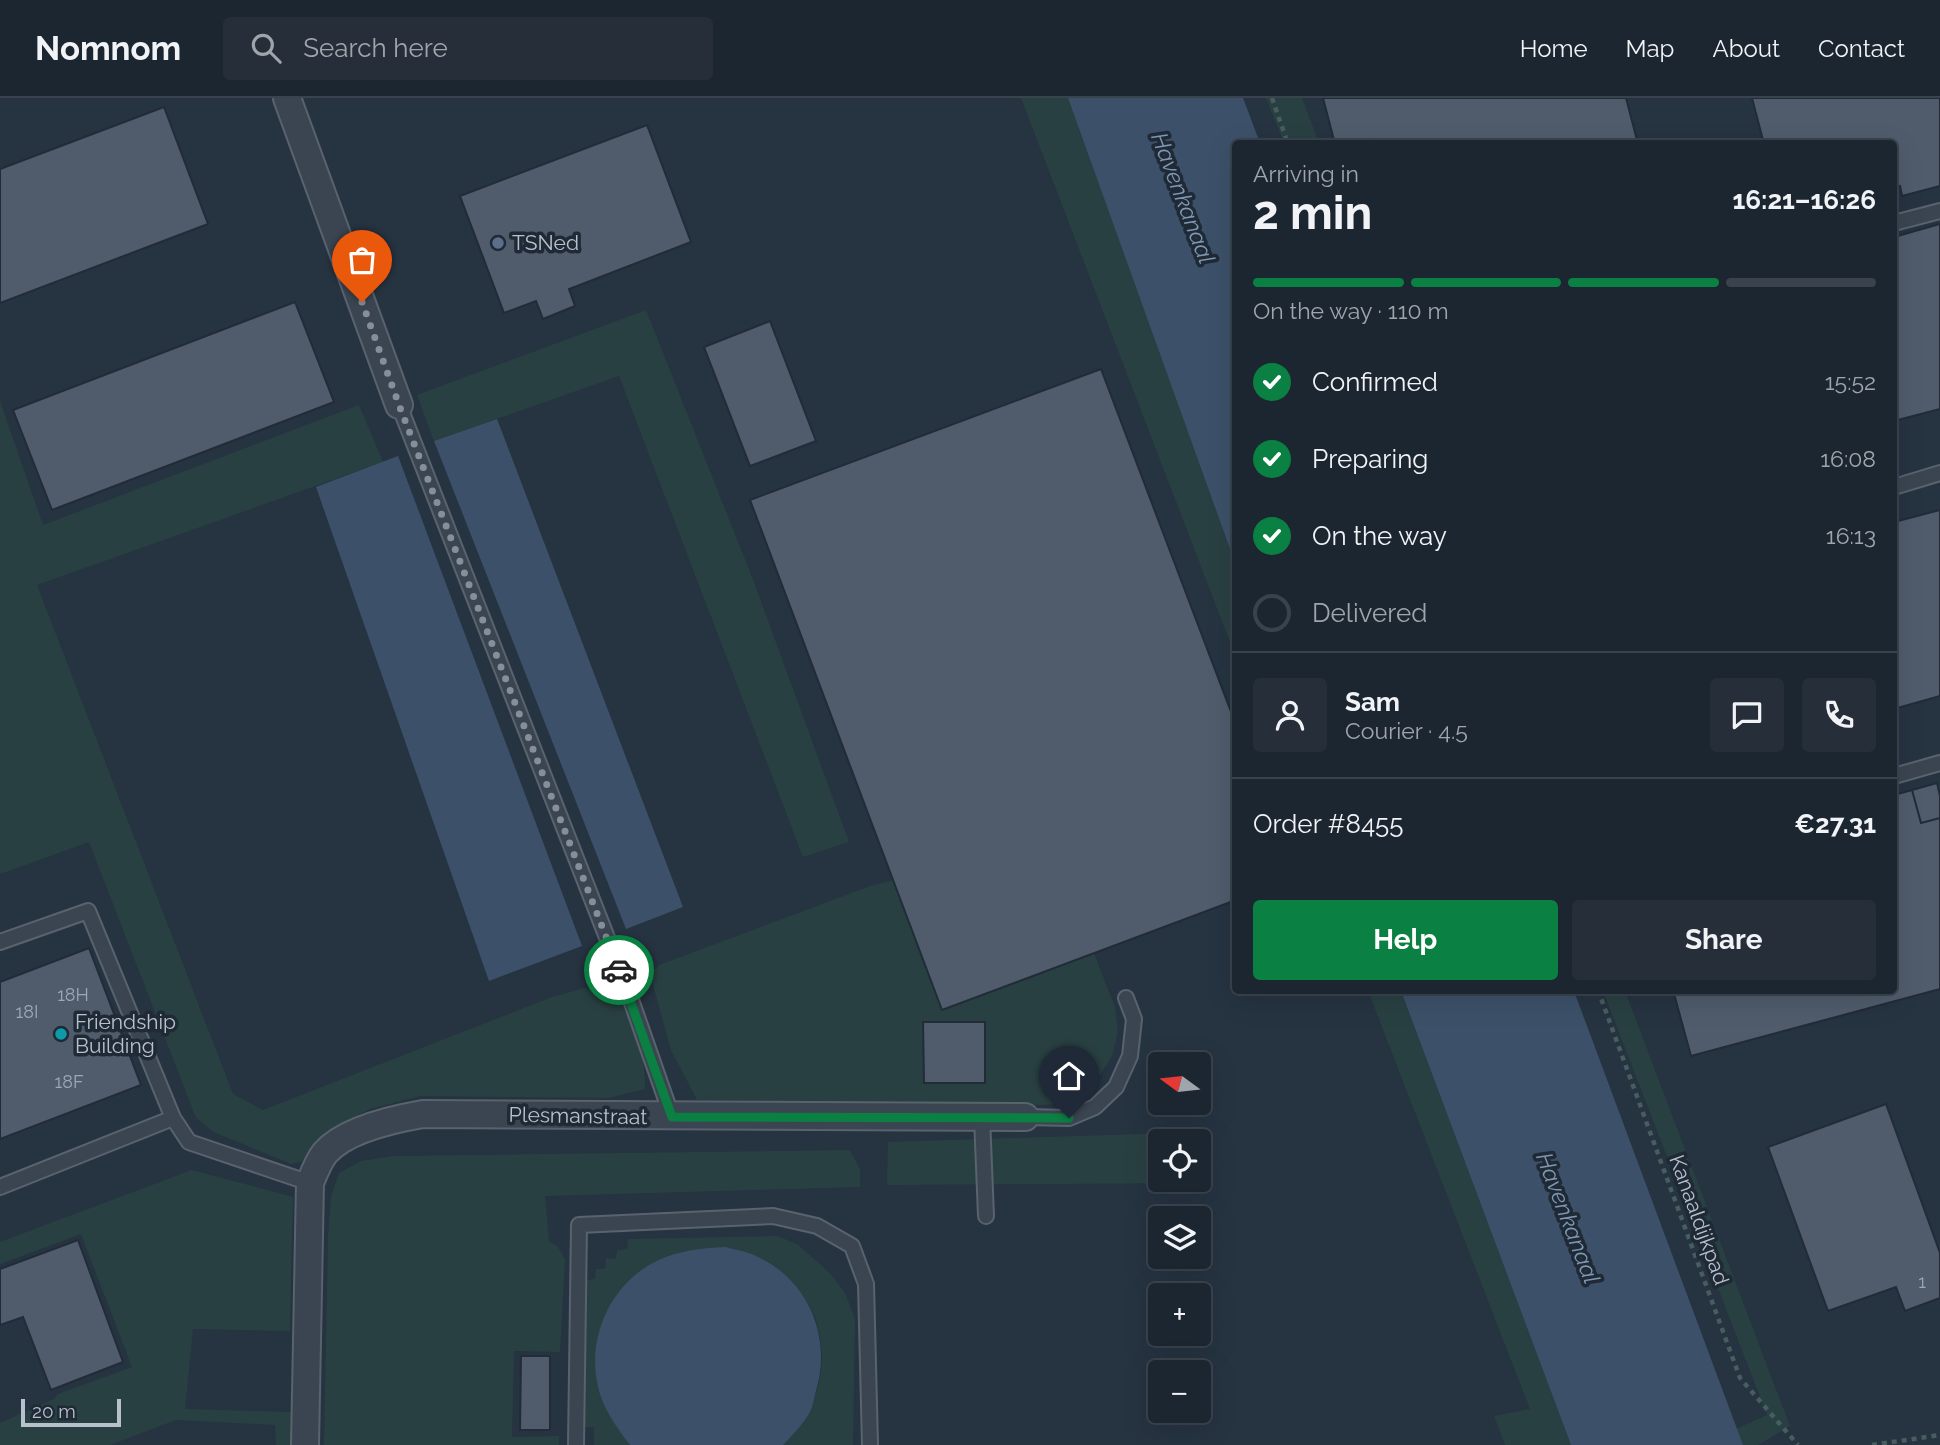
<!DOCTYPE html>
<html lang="en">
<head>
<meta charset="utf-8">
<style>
	body { margin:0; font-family:Raleway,sans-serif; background:#252e39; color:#f1f3f6; height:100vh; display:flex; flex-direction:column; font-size:26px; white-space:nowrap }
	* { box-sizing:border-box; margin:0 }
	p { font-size:23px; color:#a0a5ab }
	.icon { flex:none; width:38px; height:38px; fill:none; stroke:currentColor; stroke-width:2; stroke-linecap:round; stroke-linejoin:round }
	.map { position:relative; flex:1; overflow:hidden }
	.panel { position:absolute; left:1232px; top:42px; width:665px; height:854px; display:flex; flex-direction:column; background:#1c2631; border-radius:7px; box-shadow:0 7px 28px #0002,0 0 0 2px #3a434d }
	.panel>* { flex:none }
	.needle { width:46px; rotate:285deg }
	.controls { position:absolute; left:1148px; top:954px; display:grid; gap:14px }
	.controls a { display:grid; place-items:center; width:63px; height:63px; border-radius:7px; background:#1c2631; box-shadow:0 7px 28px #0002,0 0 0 2px #3a434d; font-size:35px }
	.scale { position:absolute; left:21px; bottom:18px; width:100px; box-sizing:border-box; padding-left:7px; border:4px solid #b8c0cb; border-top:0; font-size:19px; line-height:24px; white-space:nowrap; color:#b8c0cb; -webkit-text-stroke:5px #1f2a36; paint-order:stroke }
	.pin { position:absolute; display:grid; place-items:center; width:60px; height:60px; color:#fff; margin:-72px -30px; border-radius:50% 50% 50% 0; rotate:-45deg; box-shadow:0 0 7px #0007 }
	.pin .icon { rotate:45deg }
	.courier { position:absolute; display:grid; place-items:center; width:70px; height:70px; margin:-35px; border:5px solid #0b8043; border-radius:50%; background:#fff; color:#222; box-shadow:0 2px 9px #0007 }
	.headline em { font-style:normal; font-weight:700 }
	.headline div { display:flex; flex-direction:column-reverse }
	.headline { display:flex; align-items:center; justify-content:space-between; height:119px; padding:0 21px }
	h1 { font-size:46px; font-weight:700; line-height:52px }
	.bar { display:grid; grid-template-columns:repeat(4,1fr); gap:10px 7px; align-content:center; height:84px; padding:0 21px }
	.bar i { height:9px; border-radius:5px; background:#3a434d }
	.bar .on { background:#0b8043 }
	.bar p { grid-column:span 4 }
	.line { display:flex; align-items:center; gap:18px; padding:0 21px; border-top:2px solid #3a434d }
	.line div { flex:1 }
	.round { display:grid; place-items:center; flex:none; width:74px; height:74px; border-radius:7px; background:#252e39 }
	ol { padding:0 21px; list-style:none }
	li { display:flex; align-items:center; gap:21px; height:77px }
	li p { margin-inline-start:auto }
	li .icon { padding:7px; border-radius:50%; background:#0b8043; color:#fff; stroke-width:4 }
	li:last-child { color:#a0a5ab }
	li i { width:38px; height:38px; border:4px solid #3a434d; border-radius:50% }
	.primary-button { display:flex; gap:14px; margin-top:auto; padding:14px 21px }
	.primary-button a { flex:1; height:80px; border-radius:7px; background:#0b8043; color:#fff; font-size:28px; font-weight:700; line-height:80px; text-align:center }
	.primary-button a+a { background:#252e39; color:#f1f3f6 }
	header { display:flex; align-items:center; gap:42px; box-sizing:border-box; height:98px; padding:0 35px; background:#1c2631; border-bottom:2px solid #3a434d }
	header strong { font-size:33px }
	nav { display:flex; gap:38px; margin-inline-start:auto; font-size:24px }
	.search { width:490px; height:63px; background:#252e39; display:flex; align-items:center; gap:18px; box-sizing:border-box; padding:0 24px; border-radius:7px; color:#a0a5ab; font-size:26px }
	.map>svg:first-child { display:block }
	.green { fill:#294042 }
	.water { fill:#3c5169 }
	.building { fill:#505c6c; stroke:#212c38; stroke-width:2 }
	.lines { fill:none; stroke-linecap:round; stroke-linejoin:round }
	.lane-casing { stroke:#59636e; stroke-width:18 }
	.street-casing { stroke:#59636e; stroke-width:30 }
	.path { stroke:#475d5f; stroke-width:4.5; stroke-dasharray:5 5; stroke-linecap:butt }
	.lane { stroke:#3b4551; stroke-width:14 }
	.street { stroke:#3b4551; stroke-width:26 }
	.done { stroke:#858f9b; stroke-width:7; stroke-dasharray:0 12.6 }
	.route { stroke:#0b8043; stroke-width:9 }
	.service-dot { fill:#5c6f8a; stroke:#1f2a36; stroke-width:2.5 }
	.culture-dot { fill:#0f9aa8; stroke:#1f2a36; stroke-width:2.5 }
	.labels { text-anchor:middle; stroke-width:7; stroke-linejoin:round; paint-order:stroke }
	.number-label { font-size:18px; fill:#9ea7b3 }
	.poi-label { font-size:21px; fill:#b8c0cb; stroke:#1f2a36; text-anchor:start }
	.street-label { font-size:21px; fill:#b8c0cb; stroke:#1f2a36 }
	.water-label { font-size:23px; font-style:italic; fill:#7f97b2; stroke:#1f2a36 }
</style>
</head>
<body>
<header>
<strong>Nomnom</strong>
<div class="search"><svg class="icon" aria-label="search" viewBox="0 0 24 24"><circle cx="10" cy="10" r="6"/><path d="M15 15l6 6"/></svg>Search here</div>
<nav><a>Home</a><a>Map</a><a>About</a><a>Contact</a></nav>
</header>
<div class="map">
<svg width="1940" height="1347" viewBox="0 0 1940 1347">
	<rect width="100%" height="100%" fill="#263341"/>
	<!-- green -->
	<path class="green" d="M1021,0H1068L1235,465V557Z
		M1266,0H1302L1319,45H1284Z
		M646,212L752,479L849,744L803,759L619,278L434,343L417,297Z
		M0,303L43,427L359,307L383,364L37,487L233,996L263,1012L552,899L585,890L621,899C638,929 645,957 645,991L608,1000L420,998L370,1011L343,1025L322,1040L303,1063L291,1066L214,1034L196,1020L89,744L0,776Z
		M1049,742L1115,909L1118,934L1112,958L1095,985L1076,1000L1047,1007L697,1002L671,952L650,876L659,867L870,788Z
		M1368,893H1401L1571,1347H1505L1494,1318L1530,1311Z
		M1603,893H1625L1790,1328L1758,1347H1743L1736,1331L1767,1317Z
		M1171,1035L1174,1043H1160V1082H1185L1186,1085L887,1087L888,1044Z
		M850,1052L860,1072V1089L545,1098L549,1143L558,1149L565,1161L560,1254L514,1253L512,1339L559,1338V1347H324L328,1138L331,1099L339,1075L361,1063L394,1058Z
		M192,1072L293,1099L290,1233L193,1231L185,1311L291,1314L290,1347H276L275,1327L176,1322L110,1347H0V1325L54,1301L58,1296L132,1269L81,1136L0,1166V1144Z
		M778,1138L798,1147L830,1175L845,1195L855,1221L853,1347H783C818,1314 831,1266 815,1219C812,1211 806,1203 801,1195L608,1315L630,1347H594V1329H585L586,1182L595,1181L596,1171H605L606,1160L616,1161L617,1152L627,1151L628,1141Z"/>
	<!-- water -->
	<path class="water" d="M1068,0H1243L1260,45L1236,46L1235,465Z
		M497,321L683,809L626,831L434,343Z
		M398,358L582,848L489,883L316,389Z
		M1401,893H1574L1743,1347H1571Z
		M725,1149C735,1152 746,1153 756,1158C809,1182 832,1239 816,1293C814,1300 813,1308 810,1314C803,1326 793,1337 783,1347H630C618,1331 606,1315 600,1296C583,1241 612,1179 666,1159C685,1152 704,1150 725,1149Z"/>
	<!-- building -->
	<path class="building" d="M1323,0H1626L1638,46H1374L1373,41L1355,46H1335Z
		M1752,0H1940V88L1902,98L1900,88L1894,90V46H1764Z
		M164,9L208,126L0,205V71Z
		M647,27L691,144L569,191L575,208L543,221L536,203L504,215L460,98Z
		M1940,126V311L1894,323V139Z
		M295,204L334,304L52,412L13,312Z
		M770,223L816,343L750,368L704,249Z
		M1101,271L1236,627V802L942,912L750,402Z
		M1940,412V598L1894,611V424Z
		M1937,685L1940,698V720L1921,725L1912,692Z
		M1912,692L1921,725L1940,720V891L1691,958L1673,892H1894V697Z
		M89,850L141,987L0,1041V884Z
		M923,924H985V985H924Z
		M1886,1006L1940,1155V1200L1905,1213L1896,1189L1828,1213L1768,1049Z
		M78,1142L123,1264L51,1292L23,1219L0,1227V1171Z
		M521,1258H550V1332H520Z"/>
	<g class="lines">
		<!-- lane casing -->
		<g class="lane-casing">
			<path id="lane" d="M1894,125L1940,113
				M399,307L629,896L672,1019
				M1894,389L1940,375
				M1894,678L1940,665
				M0,844L88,813L173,1020L0,1089
				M982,1019L986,1118
				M1025,1019L1069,1020L1095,1009L1116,989L1130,958L1134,921L1126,900
				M173,1020L189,1044L310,1085
				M576,1347L579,1127L773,1118L817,1128L852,1148L866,1186L870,1347"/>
		</g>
		<!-- street casing -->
		<g class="street-casing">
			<path id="street" d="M287,0L399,307
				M305,1347L310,1085C314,1075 318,1064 325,1055C345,1032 394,1021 423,1016L1025,1019"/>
		</g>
		<!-- path -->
		<path class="path" d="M1272,0L1288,46
			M1598,892L1740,1280L1798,1347
			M1872,1347L1940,1337"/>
		<!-- lane -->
		<use href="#lane" class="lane"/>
		<!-- street -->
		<use href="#street" class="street"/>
	</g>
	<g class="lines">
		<!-- done -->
		<path class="done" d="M362,204L399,307L619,872"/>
		<!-- route -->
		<path class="route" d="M619,872L672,1019L1069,1020"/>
	</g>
	<!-- markers -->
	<circle class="service-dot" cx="498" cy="145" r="7"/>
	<circle class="culture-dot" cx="61" cy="936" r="7"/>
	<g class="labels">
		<!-- number labels -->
		<g class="number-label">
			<text x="73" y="903">18H</text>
			<text x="27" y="920">18I</text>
			<text x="69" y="990">18F</text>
			<text x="1922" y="1190">1</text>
		</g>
		<!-- poi labels -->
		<g class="poi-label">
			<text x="512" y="152">TSNed</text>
			<text x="75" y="931">Friendship<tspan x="75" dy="24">Building</tspan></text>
		</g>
		<!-- street labels -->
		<g class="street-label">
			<text transform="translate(578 1018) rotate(1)" y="7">Plesmanstraat</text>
			<text transform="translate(1699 1122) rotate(70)" y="7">Kanaaldijkpad</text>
		</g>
		<!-- water labels -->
		<g class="water-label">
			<text transform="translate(1183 100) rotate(69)" y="8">Havenkanaal</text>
			<text transform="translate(1568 1120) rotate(69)" y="8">Havenkanaal</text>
		</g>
	</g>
</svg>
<div class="controls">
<a><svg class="needle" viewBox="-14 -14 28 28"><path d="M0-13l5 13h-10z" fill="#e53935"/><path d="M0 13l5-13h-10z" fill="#a0a5ab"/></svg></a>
<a><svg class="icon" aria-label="locate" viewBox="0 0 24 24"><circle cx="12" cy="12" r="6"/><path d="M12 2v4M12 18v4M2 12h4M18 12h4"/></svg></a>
<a><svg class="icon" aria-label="layers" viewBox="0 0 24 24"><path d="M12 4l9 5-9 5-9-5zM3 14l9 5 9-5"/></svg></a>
<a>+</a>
<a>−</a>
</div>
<div class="scale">20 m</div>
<div class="pin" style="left:362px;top:204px;background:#ea580c"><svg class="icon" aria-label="bag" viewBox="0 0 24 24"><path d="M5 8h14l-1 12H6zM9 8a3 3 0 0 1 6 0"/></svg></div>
<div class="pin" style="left:1069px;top:1020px;background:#1f2937"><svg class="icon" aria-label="home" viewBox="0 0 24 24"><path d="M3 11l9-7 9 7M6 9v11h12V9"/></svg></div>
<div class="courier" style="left:619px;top:872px"><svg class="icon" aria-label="car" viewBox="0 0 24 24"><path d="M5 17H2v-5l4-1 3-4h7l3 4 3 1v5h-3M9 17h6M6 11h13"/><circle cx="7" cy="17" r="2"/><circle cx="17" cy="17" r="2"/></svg></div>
<section class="panel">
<div class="headline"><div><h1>2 min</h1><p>Arriving in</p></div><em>16:21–16:26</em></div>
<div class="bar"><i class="on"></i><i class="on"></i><i class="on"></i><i></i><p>On the way · 110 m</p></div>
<ol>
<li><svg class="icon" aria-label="check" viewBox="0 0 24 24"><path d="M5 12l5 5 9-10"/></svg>Confirmed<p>15:52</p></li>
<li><svg class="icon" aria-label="check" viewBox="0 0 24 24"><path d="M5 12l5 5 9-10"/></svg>Preparing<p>16:08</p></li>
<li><svg class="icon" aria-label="check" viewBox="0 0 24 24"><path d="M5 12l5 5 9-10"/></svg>On the way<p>16:13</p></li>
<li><i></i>Delivered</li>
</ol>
<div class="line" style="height:126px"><a class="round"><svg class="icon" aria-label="person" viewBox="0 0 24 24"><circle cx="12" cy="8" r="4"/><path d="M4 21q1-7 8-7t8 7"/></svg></a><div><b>Sam</b><p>Courier · 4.5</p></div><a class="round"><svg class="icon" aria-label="chat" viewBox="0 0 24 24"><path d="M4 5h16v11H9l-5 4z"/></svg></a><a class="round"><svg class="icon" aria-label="phone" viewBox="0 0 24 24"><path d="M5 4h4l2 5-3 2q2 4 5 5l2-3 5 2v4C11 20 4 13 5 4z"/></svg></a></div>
<div class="line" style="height:91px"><div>Order #8455</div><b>€27.31</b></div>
<div class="primary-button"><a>Help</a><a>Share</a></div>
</section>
</div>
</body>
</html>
